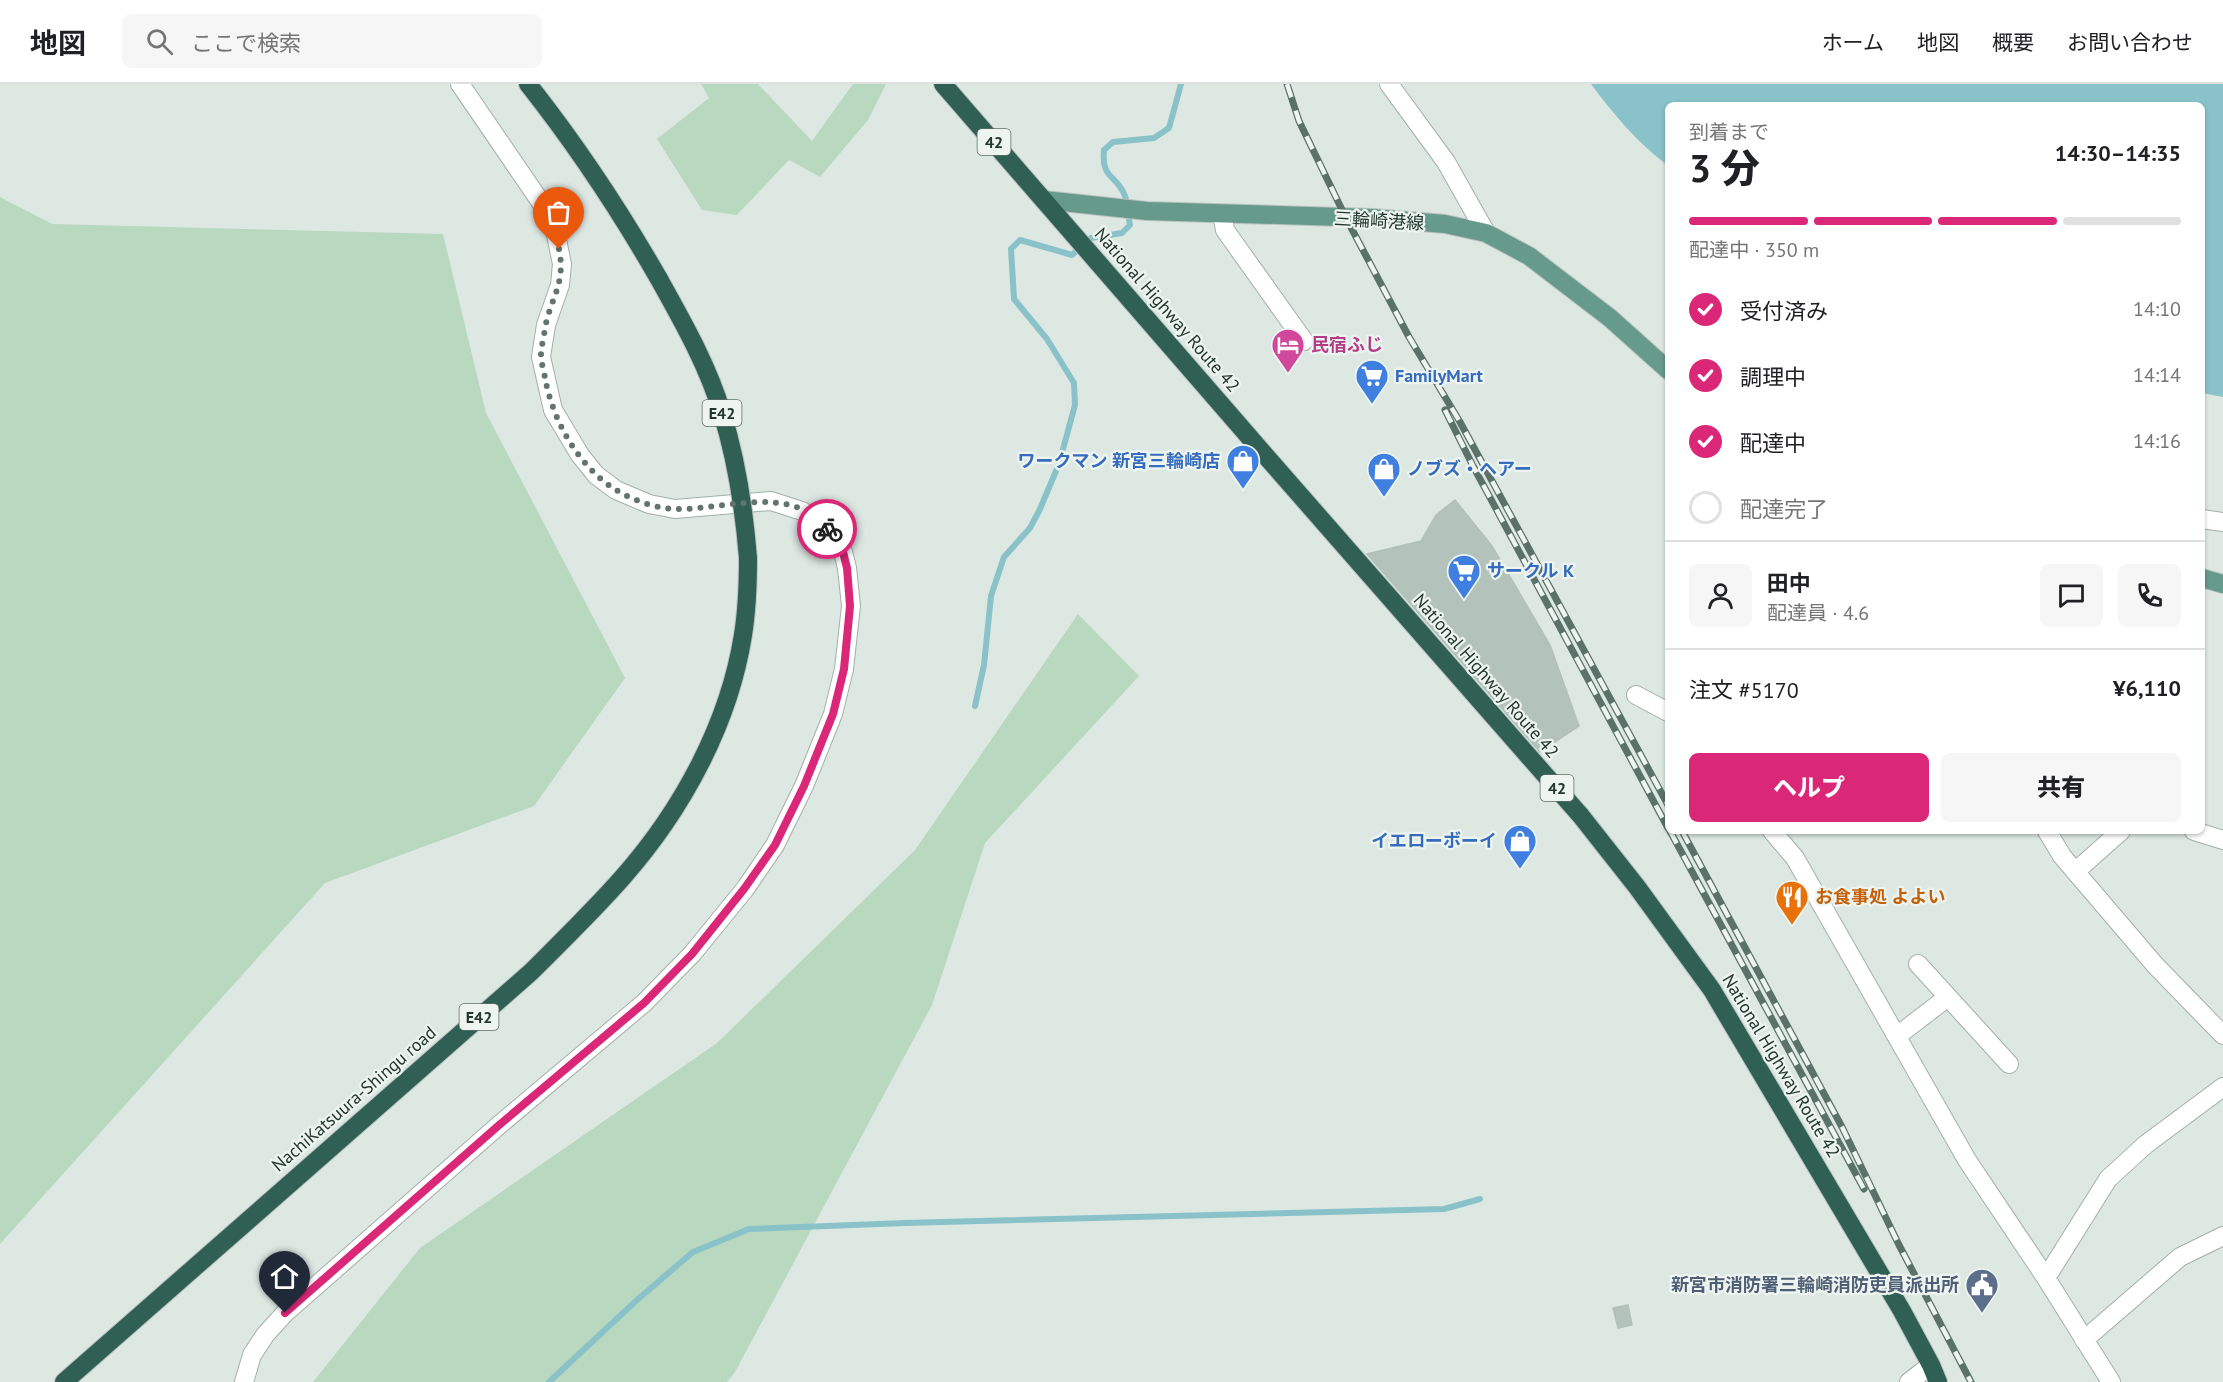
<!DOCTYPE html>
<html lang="ja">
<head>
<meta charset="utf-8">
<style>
	body { margin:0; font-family:"PT Sans","Noto Sans JP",sans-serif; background:#f6f6f6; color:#202124; height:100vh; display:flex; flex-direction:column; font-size:22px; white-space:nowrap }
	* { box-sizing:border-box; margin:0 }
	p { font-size:20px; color:#757577 }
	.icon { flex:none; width:33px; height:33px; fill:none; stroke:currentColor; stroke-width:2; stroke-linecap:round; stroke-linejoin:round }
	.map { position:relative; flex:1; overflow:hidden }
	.sheet { position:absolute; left:1665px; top:18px; width:540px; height:732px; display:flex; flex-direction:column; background:#fff; border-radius:9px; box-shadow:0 2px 4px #0004 }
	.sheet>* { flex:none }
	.pin { position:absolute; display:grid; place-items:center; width:51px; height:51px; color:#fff; margin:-62px -26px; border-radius:50% 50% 50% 0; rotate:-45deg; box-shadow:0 0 6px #0007 }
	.pin .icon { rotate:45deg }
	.courier { position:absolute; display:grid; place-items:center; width:60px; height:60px; margin:-30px; border:4px solid #db2777; border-radius:50%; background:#fff; color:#222; box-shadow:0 2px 8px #0007 }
	.overview em { font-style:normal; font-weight:800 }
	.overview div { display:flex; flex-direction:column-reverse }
	.overview { display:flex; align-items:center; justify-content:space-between; height:102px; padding:0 24px }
	h1 { font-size:39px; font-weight:800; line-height:45px }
	.bar { display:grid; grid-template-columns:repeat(4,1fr); gap:9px 6px; align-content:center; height:72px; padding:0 24px }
	.bar i { height:8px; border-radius:4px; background:#e0e0e0 }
	.bar .on { background:#db2777 }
	.bar p { grid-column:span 4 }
	.line { display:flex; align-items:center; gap:15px; padding:0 24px; border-top:2px solid #e0e0e0 }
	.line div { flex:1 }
	.round { display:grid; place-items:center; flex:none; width:63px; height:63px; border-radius:9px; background:#f6f6f6 }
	ol { padding:0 24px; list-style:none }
	li { display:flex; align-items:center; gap:18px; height:66px }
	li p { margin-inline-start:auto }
	li .icon { padding:6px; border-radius:50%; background:#db2777; color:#fff; stroke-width:4 }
	li:last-child { color:#757577 }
	li i { width:33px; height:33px; border:3px solid #e0e0e0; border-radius:50% }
	.primary-button { display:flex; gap:12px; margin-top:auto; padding:12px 24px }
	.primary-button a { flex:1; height:69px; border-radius:9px; background:#db2777; color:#fff; font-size:24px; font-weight:800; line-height:69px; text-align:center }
	.primary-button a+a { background:#f6f6f6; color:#202124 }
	header { display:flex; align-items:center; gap:36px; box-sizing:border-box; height:84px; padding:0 30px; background:#fff; border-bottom:2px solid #e0e0e0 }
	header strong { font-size:28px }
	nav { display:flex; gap:33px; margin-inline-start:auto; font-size:21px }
	.search { width:420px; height:54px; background:#f6f6f6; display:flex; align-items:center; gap:15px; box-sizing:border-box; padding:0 21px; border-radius:9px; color:#757577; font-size:22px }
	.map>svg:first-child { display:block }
	.green { fill:#b8d8bf }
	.water { fill:#8ac2c9 }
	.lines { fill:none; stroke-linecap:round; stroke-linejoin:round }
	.stream { stroke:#8ac2c9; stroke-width:6 }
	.building { fill:#b4c2bc; stroke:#b1c1ba; stroke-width:1.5 }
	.minor-casing { stroke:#a2afa9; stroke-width:20 }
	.major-casing { stroke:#bcc3c1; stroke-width:20 }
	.highway-casing { stroke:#bcc3c1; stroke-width:20 }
	.minor { stroke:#fff; stroke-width:18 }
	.major { stroke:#669a8a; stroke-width:18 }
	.highway { stroke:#305f53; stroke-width:18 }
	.rail-casing { stroke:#5b726b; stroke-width:7 }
	.rail { stroke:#eef5f1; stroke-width:4.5; stroke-dasharray:14; stroke-linecap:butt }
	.highway-bridge-casing { stroke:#bcc3c1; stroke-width:20; stroke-linecap:butt }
	.highway-bridge { stroke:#305f53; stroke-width:18 }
	.done { stroke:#63746e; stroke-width:6; stroke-dasharray:0 10.8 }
	.route { stroke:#db2777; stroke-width:8 }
	.labels { text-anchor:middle; stroke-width:4.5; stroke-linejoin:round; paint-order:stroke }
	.shield { fill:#eef5f1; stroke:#5e6f69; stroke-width:1.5 }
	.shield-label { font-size:16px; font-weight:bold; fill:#21362f }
	.street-label { font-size:18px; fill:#21362f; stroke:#eef5f1 }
	.hotel-label { font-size:18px; font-weight:bold; fill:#b23c85; stroke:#eef5f1; text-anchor:start }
	.shop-label { font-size:18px; font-weight:bold; fill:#366cbe; stroke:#eef5f1; text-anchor:start }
	.food-label { font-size:18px; font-weight:bold; fill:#c56008; stroke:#eef5f1; text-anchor:start }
	.service-label { font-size:18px; font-weight:bold; fill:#4e5e75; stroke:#eef5f1; text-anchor:end }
</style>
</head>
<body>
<header>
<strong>地図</strong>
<div class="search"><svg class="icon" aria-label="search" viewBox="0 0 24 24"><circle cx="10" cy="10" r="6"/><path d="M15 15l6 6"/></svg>ここで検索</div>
<nav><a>ホーム</a><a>地図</a><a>概要</a><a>お問い合わせ</a></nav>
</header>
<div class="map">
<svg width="2223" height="1298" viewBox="0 0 2223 1298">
	<rect width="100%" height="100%" fill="#dee8e3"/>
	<!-- green -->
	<path class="green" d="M701,0H758L812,57L853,0H886L868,36L820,93L789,76L737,131L702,126L657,55L709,14Z
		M0,113L52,140L443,150L486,329L625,594L534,722L325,799L0,1160Z
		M1078,530L1139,592L985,759L932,921L735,1288L727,1298H313L420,1164L717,959L915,766Z"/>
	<!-- water -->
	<path class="water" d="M1591,0H2223V313L2202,309V21H1668V82C1637,58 1614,31 1591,0Z"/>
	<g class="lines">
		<!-- stream -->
		<path class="stream" d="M975,622L984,581L991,512L1004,473L1030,444L1040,425L1059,380L1075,321L1074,299L1047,255L1014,215L1011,165L1020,156L1072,171L1091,154L1122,149L1130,141C1128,132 1128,121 1125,112C1117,90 1101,96 1104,66L1113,58L1154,54L1169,44L1181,0
			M549,1298L638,1215L693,1168L749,1145L905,1139L1444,1125L1480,1115"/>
	</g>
	<!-- building -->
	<path class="building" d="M1455,416L1492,462L1550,561L1579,642L1540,668L1367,470L1421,457L1436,431Z
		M1628,1221L1632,1241L1618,1244L1613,1224Z"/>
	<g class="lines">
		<!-- minor casing -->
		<g class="minor-casing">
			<path id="minor" d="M1389,0L1446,78L1486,149
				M1222,130L1225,146L1304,257
				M2202,435L2223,438
				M1636,611L1668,628
				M1772,747L1795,774L1967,1076L2046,1194L2111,1298
				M2047,747L2062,772L2155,881L2223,951
				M2194,747L2223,756
				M2076,787L2121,747
				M1918,880L2009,980
				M1897,952L1948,913
				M2046,1194L2108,1095L2145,1061L2223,1003
				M2084,1256L2180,1173L2223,1152
				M244,1298L252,1271L265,1251L285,1229L498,1042L644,919L692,870L745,805L775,761L804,702L833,630L844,585L851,522L847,484L843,468L822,439L802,427L771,417L675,425L649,420L616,406L596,391L580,371L553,326L541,273L546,241L560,201L562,180L556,151L542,120L460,0
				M1909,1298L1931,1281"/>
		</g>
		<!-- major casing -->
		<g class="major-casing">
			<path id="major" d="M1044,116L1147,127L1373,134L1445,140L1486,149L1529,172L1610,234L1668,286
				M2202,494L2223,500"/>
		</g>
		<!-- highway casing -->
		<g class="highway-casing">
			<path id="highway" d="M528,0C577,62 620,127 659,195
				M943,0L1264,370L1581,732L1637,803L1712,906L1902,1227L1931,1281L1938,1298
				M64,1298L531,888C562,857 594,826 623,793C682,726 729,640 743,551C747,526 748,500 748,474"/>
		</g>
		<!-- minor -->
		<use href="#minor" class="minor"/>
		<!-- major -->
		<use href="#major" class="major"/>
		<!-- highway -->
		<use href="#highway" class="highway"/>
		<!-- rail casing -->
		<g class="rail-casing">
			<path id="rail" d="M1287,0L1299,37L1346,134L1409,253L1460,338L1668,721
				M1445,326L1473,382L1668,744
				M1670,747L1864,1105
				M1682,747L1842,1043L1899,1161L1971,1298"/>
		</g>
		<!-- rail -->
		<use href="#rail" class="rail"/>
		<!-- highway-bridge casing -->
		<g class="highway-bridge-casing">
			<path id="highway-bridge" d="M659,195C683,238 708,282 722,329C737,377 744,425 748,474"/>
		</g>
		<!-- highway-bridge -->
		<use href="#highway-bridge" class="highway-bridge"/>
	</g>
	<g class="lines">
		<!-- done -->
		<path class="done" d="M559,165C566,200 551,213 545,244C544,253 541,263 541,271C541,279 544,287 545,294C553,337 578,382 616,406C633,416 656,425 676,425C724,426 792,399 827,445"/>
		<!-- route -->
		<path class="route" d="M285,1229L498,1042L644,919L692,870L744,805L775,761L804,702L833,630L844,585L850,522L847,484L843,468L827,445"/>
	</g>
	<!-- icons -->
	<defs>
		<g id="hotel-pin" transform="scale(1.725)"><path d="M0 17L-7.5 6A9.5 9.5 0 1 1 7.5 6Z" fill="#d1479c" stroke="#eef5f1"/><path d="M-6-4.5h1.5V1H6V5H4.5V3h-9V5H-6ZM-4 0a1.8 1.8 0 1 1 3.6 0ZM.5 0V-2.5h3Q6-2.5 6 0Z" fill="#fff"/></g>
		<g id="supermarket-pin" transform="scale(1.725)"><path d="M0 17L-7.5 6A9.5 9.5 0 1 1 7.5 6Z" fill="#3f7fe0" stroke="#eef5f1"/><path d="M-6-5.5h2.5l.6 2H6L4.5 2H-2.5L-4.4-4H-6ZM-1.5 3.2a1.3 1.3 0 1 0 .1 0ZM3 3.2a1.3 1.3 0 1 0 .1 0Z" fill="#fff"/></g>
		<g id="shop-pin" transform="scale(1.725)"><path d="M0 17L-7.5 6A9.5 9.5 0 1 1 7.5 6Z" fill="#3f7fe0" stroke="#eef5f1"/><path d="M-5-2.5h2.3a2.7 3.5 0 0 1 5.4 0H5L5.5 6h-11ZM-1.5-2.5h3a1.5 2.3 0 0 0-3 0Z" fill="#fff"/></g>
		<g id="restaurant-pin" transform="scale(1.725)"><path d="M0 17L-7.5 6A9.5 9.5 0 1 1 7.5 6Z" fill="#e8710a" stroke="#eef5f1"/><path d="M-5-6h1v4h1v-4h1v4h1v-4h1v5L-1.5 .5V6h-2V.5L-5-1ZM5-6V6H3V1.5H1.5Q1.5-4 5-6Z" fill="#fff"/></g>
		<g id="civic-pin" transform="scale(1.725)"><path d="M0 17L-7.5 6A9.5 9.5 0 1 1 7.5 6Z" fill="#5c6f8a" stroke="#eef5f1"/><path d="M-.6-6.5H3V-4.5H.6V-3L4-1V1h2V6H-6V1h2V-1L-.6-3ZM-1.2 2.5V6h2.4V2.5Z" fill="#fff"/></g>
	</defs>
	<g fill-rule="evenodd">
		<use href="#hotel-pin" x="1288" y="261"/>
		<use href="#supermarket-pin" x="1372" y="292"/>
		<use href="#shop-pin" x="1243" y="377"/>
		<use href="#shop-pin" x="1384" y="385"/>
		<use href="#supermarket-pin" x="1464" y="487"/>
		<use href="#shop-pin" x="1520" y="757"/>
		<use href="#restaurant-pin" x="1792" y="813"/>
		<use href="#civic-pin" x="1982" y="1201"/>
	</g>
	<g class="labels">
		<!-- shield labels -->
		<g class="shield">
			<rect x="977.5" y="45" width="33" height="26" rx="4.5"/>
			<rect x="702.5" y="316" width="39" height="26" rx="4.5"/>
			<rect x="1540.5" y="691" width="33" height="26" rx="4.5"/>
			<rect x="459.5" y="920" width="39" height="26" rx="4.5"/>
		</g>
		<g class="shield-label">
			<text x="994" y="64">42</text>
			<text x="722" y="335">E42</text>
			<text x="1557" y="710">42</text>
			<text x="479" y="939">E42</text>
		</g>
		<!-- street labels -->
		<g class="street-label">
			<text transform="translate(1379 137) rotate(3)" y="6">三輪崎港線</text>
			<text transform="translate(1167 226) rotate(49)" y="6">National Highway Route 42</text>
			<text transform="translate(1486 592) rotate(49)" y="6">National Highway Route 42</text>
			<text transform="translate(1781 982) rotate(59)" y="6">National Highway Route 42</text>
			<text transform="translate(354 1015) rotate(-41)" y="6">NachiKatsuura-Shingu road</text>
		</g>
		<!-- hotel labels -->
		<g class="hotel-label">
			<text x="1311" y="267">民宿ふじ</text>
		</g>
		<!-- shop labels -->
		<g class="shop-label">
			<text x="1395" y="298">FamilyMart</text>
			<text x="1220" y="383" text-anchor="end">ワークマン 新宮三輪崎店</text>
			<text x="1407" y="391">ノブズ・ヘアー</text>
			<text x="1487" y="493">サークル K</text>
			<text x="1497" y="763" text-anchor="end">イエローボーイ</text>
		</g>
		<!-- food labels -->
		<g class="food-label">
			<text x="1815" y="819">お食事処 よよい</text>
		</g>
		<!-- service labels -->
		<g class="service-label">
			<text x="1959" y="1207">新宮市消防署三輪崎消防吏員派出所</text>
		</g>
	</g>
</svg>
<div class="pin" style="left:559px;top:165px;background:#ea580c"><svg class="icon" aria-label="bag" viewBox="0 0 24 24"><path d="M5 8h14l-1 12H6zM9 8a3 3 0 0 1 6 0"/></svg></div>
<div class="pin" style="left:285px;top:1229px;background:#1f2937"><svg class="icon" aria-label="home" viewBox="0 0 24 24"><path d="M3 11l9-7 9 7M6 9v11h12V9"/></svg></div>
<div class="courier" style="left:827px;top:445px"><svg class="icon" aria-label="bike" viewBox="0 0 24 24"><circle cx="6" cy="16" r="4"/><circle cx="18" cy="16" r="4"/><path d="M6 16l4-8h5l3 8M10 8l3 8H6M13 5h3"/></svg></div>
<section class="sheet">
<div class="overview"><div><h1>3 分</h1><p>到着まで</p></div><em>14:30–14:35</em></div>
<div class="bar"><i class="on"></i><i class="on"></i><i class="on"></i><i></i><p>配達中 · 350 m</p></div>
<ol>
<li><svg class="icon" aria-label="check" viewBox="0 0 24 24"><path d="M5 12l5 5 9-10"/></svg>受付済み<p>14:10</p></li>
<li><svg class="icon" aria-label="check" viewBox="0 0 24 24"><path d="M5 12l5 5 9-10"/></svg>調理中<p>14:14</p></li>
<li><svg class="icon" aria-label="check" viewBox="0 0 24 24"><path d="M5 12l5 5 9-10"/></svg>配達中<p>14:16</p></li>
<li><i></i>配達完了</li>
</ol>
<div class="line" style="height:108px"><a class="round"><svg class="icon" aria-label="person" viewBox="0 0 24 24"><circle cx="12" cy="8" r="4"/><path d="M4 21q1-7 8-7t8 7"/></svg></a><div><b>田中</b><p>配達員 · 4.6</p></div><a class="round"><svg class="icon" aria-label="chat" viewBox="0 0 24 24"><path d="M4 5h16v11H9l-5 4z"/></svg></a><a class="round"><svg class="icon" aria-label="phone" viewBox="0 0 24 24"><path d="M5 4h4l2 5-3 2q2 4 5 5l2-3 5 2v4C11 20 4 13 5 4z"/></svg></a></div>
<div class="line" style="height:78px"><div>注文 #5170</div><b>¥6,110</b></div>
<div class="primary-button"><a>ヘルプ</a><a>共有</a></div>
</section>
</div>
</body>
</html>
